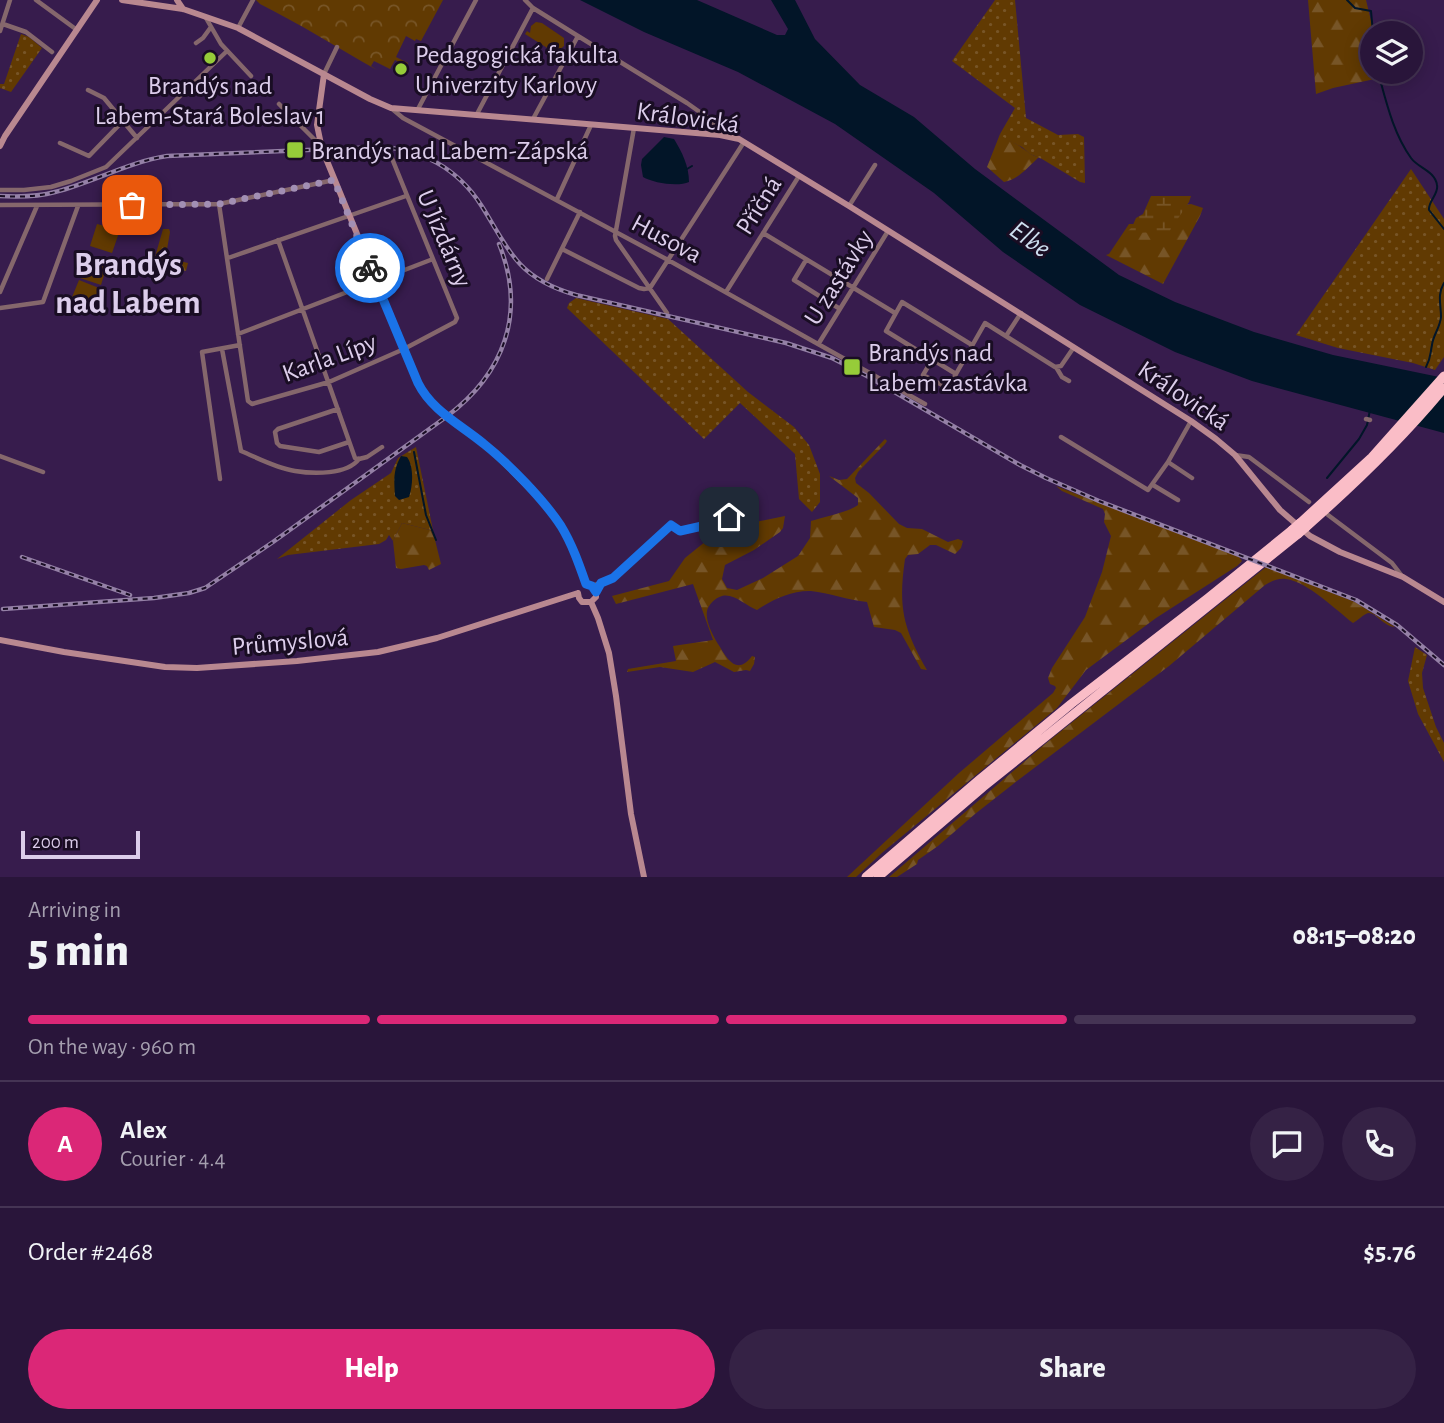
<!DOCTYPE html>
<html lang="en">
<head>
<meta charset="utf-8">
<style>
	body { margin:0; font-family:"Alegreya Sans",sans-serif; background:#352245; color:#f1f3f6; height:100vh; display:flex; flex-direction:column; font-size:26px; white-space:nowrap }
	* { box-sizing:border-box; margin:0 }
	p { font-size:23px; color:#a59faf }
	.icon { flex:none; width:38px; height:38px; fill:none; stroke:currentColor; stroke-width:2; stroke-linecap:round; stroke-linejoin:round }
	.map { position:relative; height:877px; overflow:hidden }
	.drawer { display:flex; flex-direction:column; background:#29153a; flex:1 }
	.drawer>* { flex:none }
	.buttons { position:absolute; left:1360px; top:21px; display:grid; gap:14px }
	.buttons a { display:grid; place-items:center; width:63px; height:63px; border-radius:50%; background:#29153a; box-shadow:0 4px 18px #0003,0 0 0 2px #453454; font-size:35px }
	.scale { position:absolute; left:21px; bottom:18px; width:119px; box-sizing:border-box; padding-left:7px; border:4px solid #dccdeb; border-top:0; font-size:19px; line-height:24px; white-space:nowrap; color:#dccdeb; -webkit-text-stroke:5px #190d23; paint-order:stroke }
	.pin { position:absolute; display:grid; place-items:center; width:60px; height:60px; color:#fff; margin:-30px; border-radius:14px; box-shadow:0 4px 10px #0006 }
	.courier { position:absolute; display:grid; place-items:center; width:70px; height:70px; margin:-35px; border:5px solid #1a73e8; border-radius:50%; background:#fff; color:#222; box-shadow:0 2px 9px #0007 }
	.headline em { font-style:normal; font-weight:800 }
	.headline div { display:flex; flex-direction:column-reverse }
	.headline { display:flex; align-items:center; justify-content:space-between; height:119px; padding:0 28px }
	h1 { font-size:46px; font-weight:800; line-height:52px }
	.bar { display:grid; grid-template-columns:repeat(4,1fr); gap:10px 7px; align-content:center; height:84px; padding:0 28px }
	.bar i { height:9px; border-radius:5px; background:#453454 }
	.bar .selected { background:#db2777 }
	.bar p { grid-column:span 4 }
	.line { display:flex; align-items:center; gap:18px; padding:0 28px; border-top:2px solid #453454 }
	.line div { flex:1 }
	.round { display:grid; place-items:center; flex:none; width:74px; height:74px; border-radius:37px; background:#352245 }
	.cta { display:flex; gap:14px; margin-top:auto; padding:14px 28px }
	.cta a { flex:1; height:80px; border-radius:42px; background:#db2777; color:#fff; font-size:28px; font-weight:800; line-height:80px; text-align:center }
	.cta a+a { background:#352245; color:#f1f3f6 }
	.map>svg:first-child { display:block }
	.grass { fill:url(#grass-dots) }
	.forest { fill:url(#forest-firs) }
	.wetland { fill:url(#wetland-marsh) }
	.park { fill:url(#park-crowns) }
	.pitch { fill:#613a02 }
	.water { fill:#021528 }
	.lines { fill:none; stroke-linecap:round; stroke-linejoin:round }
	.stream { stroke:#021528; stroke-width:2 }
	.street { stroke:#85676c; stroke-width:4.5 }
	.secondary { stroke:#b98890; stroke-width:6 }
	.highway { stroke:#fabdc7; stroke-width:9 }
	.rail-casing { stroke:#9480a6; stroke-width:4.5 }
	.rail { stroke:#190d23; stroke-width:2; stroke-dasharray:5; stroke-linecap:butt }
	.highway-bridge { stroke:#fabdc7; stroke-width:9 }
	.done { stroke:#a28fb4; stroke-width:7; stroke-dasharray:0 12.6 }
	.route { stroke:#1a73e8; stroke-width:9 }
	.poi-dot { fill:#96cc39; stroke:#190d23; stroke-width:2.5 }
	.labels { text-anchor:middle; stroke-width:6; stroke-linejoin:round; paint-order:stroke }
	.poi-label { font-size:26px; fill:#dccdeb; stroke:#190d23; text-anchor:start }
	.street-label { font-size:26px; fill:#dccdeb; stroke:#190d23 }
	.water-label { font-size:28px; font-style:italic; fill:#cde; stroke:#190d23 }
	.district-label { font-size:33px; font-weight:bold; fill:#dccdeb; stroke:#190d23 }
</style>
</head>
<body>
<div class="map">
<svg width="1444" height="877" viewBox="0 0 1444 877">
	<defs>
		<pattern id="grass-dots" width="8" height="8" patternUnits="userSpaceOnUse" patternTransform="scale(1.75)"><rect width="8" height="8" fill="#613a02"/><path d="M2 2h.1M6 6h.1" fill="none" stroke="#775527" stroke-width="1.8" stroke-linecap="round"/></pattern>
		<pattern id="forest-firs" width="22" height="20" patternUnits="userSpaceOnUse" patternTransform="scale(1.75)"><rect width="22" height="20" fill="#613a02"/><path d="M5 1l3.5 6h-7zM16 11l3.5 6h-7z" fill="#775527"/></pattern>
		<pattern id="wetland-marsh" width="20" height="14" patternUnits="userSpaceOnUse" patternTransform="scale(1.75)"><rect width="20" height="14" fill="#613a02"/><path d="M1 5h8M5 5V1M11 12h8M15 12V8" fill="none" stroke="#775527"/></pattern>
		<pattern id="park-crowns" width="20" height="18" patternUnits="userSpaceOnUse" patternTransform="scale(1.75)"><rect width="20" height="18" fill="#613a02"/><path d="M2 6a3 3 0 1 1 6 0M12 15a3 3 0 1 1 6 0" fill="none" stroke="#775527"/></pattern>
	</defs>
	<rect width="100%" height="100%" fill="#371c4d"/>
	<!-- grass -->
	<path class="grass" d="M995,0H1015L1026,118L1058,135L1078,134L1084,137L1085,183L1080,182L1042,159L1030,154L1022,147L1003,138L1000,134L1015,108L952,61Z
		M21,34L29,37L42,48L11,92L0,88V84H4Z
		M1411,169L1444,219V357L1435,370L1413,363L1338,348L1296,335Z
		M576,298L668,319L748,392L794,427L809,445L820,474V502L812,512L799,499L795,454L740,403L704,439L567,308L569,303Z
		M416,447L435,540L430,530L402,523L393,541L389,535L386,540L379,544L288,555L277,559L351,500L391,473L398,458Z
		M1415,647L1427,655L1422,673L1423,688L1436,727L1444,743V762L1418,714L1408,681Z"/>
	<!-- forest -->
	<path class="forest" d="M1308,0H1366L1374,33H1372V72H1383L1384,77L1333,88L1316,94Z
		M1000,134C1006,140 1015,142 1022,148C1029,152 1031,156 1039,157C1028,167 1019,179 1004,182L987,167Z
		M1191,204L1203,208L1200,216L1163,284L1106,255L1109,254L1129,224H1155L1180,206Z
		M163,229H169L170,232L166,255L167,258L188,263L186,271L153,264Z
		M885,439L887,441L885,444L858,472L855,478L856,483L869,493L899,524L907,528L922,529L948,542L958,539L963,541L961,548L955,554L936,545H930L918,554L908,555L905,559C898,607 903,628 927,670L921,669L901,633L895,630L874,627L867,602C848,600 829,593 811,591C793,590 771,600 757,610C746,606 734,593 722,596C715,598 708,605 707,611C705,622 714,638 720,647C728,661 738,675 752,656L755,657L754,664L750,671L746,670L734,672L715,662L693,672L660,667L627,672L628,669L676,661L673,646L713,640L693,584L616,604L612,596L669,581L685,558L721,529L785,516L783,528L780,532L754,550L725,565L722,579L727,588L737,590L763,578L798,556L810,538L811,521C824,517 849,512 858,505V498L829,476L839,480L847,479Z
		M1056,486L1239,557L1242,561L1237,566L1156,618L1086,670L1057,708L883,852L856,877H847L959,773L1053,693L1056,688L1055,686L1050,684L1048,678L1052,668L1085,617L1102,572L1111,536L1104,522L1105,514L1103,509L1062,491Z
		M402,523L430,530L435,540L441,564L429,570L427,566L424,565L401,569L396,568L393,541Z
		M1266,567L1355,602L1395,627C1383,626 1376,612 1368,613C1364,614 1357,621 1353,623C1336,610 1308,582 1286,579C1278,578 1272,581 1265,585L1169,666L1017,781L975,814L938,846L918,860L917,864L897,877H889L1045,744Z"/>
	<!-- wetland -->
	<path class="wetland" d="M1151,196H1191L1189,202L1169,232L1126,233L1132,227L1136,218L1143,214Z"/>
	<!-- park -->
	<path class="park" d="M256,0H443L421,41L416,39L415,41L406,36L396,57L408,63L406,66L395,60L390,69L374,61L371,66L377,70C338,48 300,24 260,4Z"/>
	<!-- pitch -->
	<path class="pitch" d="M536,22L542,23L564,38V46L558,51L561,54L560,56L525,34L527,31L530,33L531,26Z
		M97,224L120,230L112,253L90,246Z
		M88,255L108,262L101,285L80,278Z
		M79,280L99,288L91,310L70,302Z"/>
	<!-- water -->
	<path class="water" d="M580,0H697L777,35H785L788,29L771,0H795L815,39L860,85L914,117L975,169L1119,275L1175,302L1254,332L1333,355L1444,378V433L1252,381L1175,352L1080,305L1003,252L934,193L835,124L738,72L644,32Z
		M664,137L674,139C682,152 689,166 689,182C678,187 653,183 643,177L641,165L642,159Z
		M401,456L407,457C414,466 413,486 409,497L399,500L395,496C394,480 393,470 401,456Z"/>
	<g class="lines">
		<!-- stream -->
		<path class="stream" d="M1347,0L1355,8L1371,11L1373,33
			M1378,72C1386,101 1393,133 1411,158C1418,168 1435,171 1437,185C1439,194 1428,201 1429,210L1444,229
			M687,169L692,166
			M1426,367C1431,358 1430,354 1432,345C1433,335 1440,328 1441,317C1441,304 1437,295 1444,283
			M414,452L426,515L436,540
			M1327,478L1359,439L1367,425L1370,410"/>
		<!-- street -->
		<path class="street" d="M36,0L77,30
			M525,0L533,8L578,36L687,103L711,120L720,134
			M206,18L221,44L251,76
			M3,24L26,32L52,52
			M238,28L253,0
			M0,31L10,0
			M196,43L203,38L211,27
			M324,74L337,47
			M88,90L104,98L137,138
			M279,104L315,140L320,141
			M391,108L403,118L668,260L925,404
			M418,109L476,0
			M477,114L533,8
			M533,119L578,36
			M634,128L615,236L616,240L667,313
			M60,143L89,156L123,121
			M0,190H24L51,187L71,181L106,167L227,51
			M557,199L591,125
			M219,204L248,401L252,404L329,382L404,349L455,322L457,318L391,156L326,158
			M0,205L219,204L334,180
			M849,206L875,165
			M763,233L895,313
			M278,240L355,458L359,459L367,457L382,447
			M562,249L639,288L644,289L650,288L744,142
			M228,258L406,196
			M806,260L794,280L840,309
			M547,279L580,212
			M0,292L37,206
			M726,292L799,176
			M0,308L43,302L78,206
			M238,334L433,259
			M1006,336L1021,313
			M819,343L888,231
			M222,349L241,451C258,458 276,468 295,471C313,474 347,475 359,459
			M932,360L923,375L948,388L985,323L1055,367L1061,366L1074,347
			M1056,367L1062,377L1069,381
			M956,374L886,331L902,302L972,345
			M338,409L278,429L275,432L277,443L280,446L319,452L349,442
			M1366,419L1370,420
			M1061,437L1148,490L1168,462L1191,421
			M1235,455L1249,457L1309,502
			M0,456L43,472
			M1168,462L1192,478
			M220,479L202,352L240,345
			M1153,485L1178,500
			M1328,515L1392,563L1402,576
			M592,586L613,578L671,525L680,531L720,522L723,518L729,517"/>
		<!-- secondary -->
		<path class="secondary" d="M122,0L183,9L238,28L370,99L391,108L720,135L739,139L849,206L1191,421L1216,439L1235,455L1280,510L1310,536L1340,552L1403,577L1444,602
			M177,0L183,9
			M324,74L317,125L322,149L421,389C435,411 457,423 477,439C493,451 507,465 521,480C535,494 549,508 560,525C572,543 579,564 586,585
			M0,146L5,136L97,0
			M586,585L592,586L596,591V597L591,602
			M578,593L579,598L582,602H591
			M591,602L598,618L609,653L616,696L631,814L644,877
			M0,640L64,652L165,667L197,668L297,661L378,652L437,638L578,593"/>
		<!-- highway -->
		<path class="highway" d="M1300,523L1372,457L1444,376
			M1306,527C1355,484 1402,439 1444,388
			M866,877L979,780L1071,704L1208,598L1292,530
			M878,877L983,787L1298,534"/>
		<!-- rail casing -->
		<g class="rail-casing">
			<path id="rail" d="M0,196C19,197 37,197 55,192C94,182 128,162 167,156L378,147C421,148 458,169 481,205C494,225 504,247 520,264C535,280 555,289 576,295L786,343L832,358L867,376L1020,465L1046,478L1099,501L1356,600L1397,625L1444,665
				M22,557L130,595
				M3,609L154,598L189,593L205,588L273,542L446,417C504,374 527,313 499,244"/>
		</g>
		<!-- rail -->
		<use href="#rail" class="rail"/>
		<!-- highway-bridge -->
		<path class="highway-bridge" d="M1292,530L1300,523
			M1298,534L1306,527"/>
	</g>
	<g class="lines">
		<!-- done -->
		<path class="done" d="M132,205L219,204L334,180L370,268"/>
		<!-- route -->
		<path class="route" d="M370,268L418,383C432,411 460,424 484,444C508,463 544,500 561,526C572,544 579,564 586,584L592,586L596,592L601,583L613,578L671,525L680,531L720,522L723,518L729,517"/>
	</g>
	<!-- markers -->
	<g class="poi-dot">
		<circle cx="210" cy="58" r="7"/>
		<circle cx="401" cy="69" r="7"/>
		<rect x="286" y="141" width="18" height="18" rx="3.5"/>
		<rect x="843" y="358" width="18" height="18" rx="3.5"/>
	</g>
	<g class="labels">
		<!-- poi labels -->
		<g class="poi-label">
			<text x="415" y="63">Pedagogická fakulta<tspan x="415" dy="30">Univerzity Karlovy</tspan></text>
			<text x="210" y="94" text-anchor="middle">Brandýs nad<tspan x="210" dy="30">Labem-Stará Boleslav 1</tspan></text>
			<text x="311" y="159">Brandýs nad Labem-Zápská</text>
			<text x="868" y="361">Brandýs nad<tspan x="868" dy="30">Labem zastávka</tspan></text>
		</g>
		<!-- street labels -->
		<g class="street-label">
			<text transform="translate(688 117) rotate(8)" y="9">Královická</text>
			<text transform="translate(758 205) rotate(-58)" y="9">Příčná</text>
			<text transform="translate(445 238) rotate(67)" y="9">U Jízdárny</text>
			<text transform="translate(667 238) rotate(28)" y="9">Husova</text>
			<text transform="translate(838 277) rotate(-58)" y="9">U zastávky</text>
			<text transform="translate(329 357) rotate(-20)" y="9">Karla Lípy</text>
			<text transform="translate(1184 395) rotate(34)" y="9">Královická</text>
			<text transform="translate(290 641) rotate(-5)" y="9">Průmyslová</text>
		</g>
		<!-- water labels -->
		<g class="water-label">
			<text transform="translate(1031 238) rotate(36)" y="10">Elbe</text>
		</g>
		<!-- district labels -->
		<g class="district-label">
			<text x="128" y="275">Brandýs<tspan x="128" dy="38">nad Labem</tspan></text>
		</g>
	</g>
</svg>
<div class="buttons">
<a><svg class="icon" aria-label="layers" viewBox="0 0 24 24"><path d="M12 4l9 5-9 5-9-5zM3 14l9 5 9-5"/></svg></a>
</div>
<div class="scale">200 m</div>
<div class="pin" style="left:132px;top:205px;background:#ea580c"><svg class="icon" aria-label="bag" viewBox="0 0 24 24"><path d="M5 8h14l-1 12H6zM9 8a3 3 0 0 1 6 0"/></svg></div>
<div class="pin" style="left:729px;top:517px;background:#1f2937"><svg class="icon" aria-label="home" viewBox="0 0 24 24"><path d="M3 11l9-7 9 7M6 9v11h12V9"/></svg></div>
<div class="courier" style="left:370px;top:268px"><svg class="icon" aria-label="bike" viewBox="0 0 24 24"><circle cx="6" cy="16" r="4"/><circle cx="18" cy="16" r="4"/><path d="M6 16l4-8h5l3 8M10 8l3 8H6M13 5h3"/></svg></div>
</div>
<section class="drawer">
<div class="headline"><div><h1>5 min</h1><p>Arriving in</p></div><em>08:15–08:20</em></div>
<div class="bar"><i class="selected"></i><i class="selected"></i><i class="selected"></i><i></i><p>On the way · 960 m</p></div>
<div class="line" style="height:126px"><b class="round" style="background:#db2777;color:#fff">A</b><div><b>Alex</b><p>Courier · 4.4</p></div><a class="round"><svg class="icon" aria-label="chat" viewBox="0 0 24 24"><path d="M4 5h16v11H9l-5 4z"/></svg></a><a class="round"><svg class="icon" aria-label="phone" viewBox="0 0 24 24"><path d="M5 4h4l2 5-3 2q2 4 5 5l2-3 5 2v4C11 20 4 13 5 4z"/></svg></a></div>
<div class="line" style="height:91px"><div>Order #2468</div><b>$5.76</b></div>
<div class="cta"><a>Help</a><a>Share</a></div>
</section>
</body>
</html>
